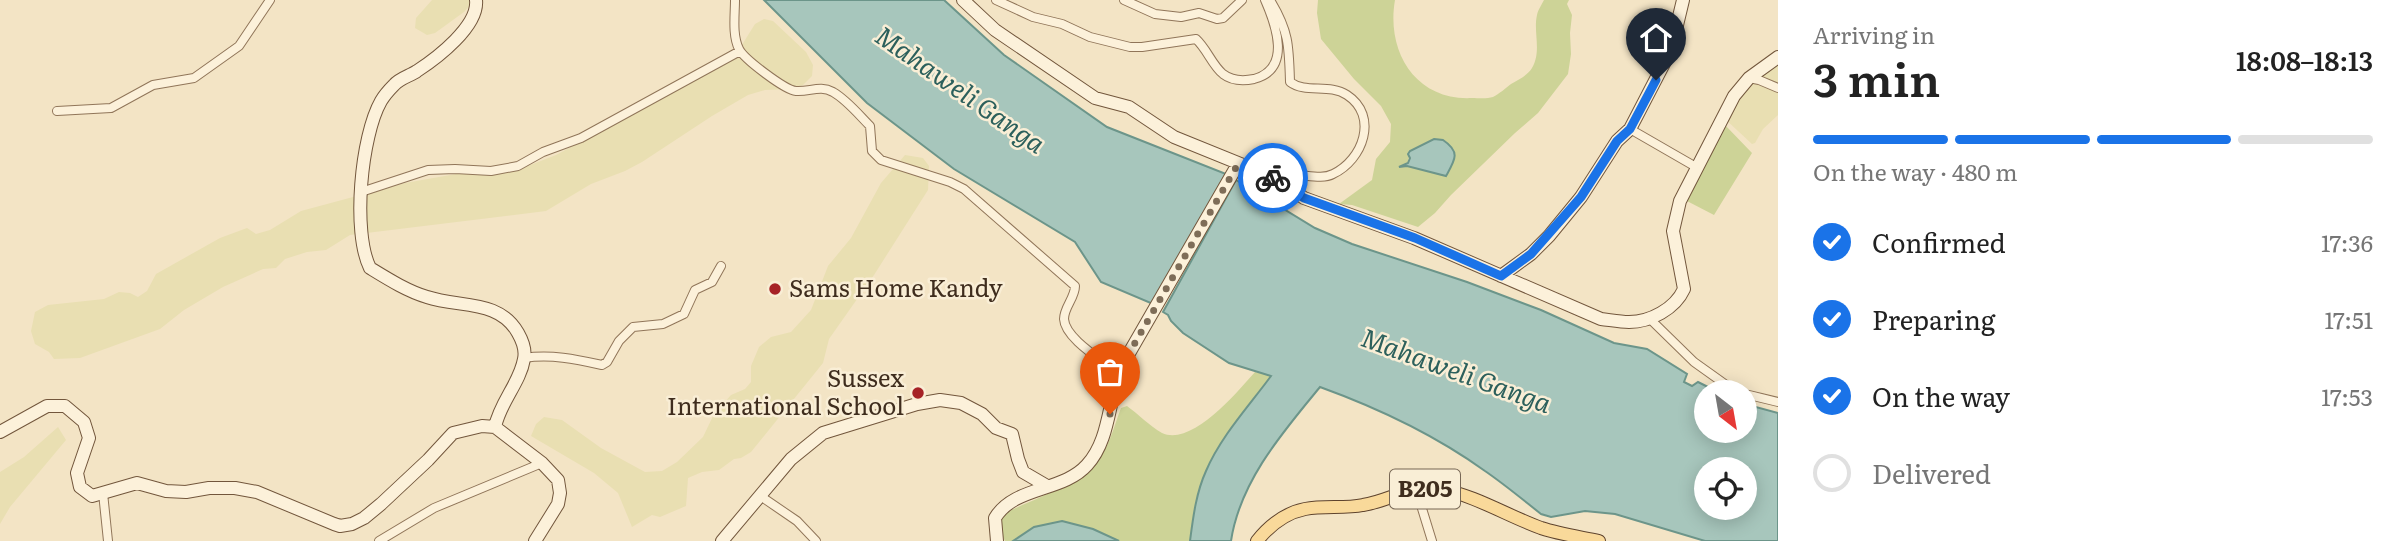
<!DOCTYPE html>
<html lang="en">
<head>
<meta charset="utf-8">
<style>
	body { margin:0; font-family:Literata,serif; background:#f2f2f2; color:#222; height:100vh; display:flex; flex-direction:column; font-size:26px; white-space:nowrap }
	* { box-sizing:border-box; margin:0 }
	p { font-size:23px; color:#767676 }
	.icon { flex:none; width:38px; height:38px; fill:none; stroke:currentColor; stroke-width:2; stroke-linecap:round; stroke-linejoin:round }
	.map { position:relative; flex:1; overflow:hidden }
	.drawer { display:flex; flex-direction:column; background:#fff; width:630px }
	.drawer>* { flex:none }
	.needle { width:46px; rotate:149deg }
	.controls { position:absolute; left:1694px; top:380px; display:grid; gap:14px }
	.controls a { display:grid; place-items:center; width:63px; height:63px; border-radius:50%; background:#fff; box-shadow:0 4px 18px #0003; font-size:35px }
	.pin { position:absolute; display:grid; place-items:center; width:60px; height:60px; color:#fff; margin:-72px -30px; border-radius:50% 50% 50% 0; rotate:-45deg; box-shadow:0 0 7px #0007 }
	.pin .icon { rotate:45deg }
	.courier { position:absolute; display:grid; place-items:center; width:70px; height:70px; margin:-35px; border:5px solid #1a73e8; border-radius:50%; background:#fff; color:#222; box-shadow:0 2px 9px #0007 }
	.summary em { font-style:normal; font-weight:600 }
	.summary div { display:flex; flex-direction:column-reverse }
	.summary { display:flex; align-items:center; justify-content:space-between; height:119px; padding:0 35px }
	h1 { font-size:46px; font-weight:600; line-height:52px }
	.bar { display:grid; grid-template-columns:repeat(4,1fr); gap:10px 7px; align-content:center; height:84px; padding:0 35px }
	.bar i { height:9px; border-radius:5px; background:#e0e0e0 }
	.bar .current { background:#1a73e8 }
	.bar p { grid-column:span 4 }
	ol { padding:0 35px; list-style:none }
	li { display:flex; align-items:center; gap:21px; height:77px }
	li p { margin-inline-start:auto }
	li .icon { padding:7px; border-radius:50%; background:#1a73e8; color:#fff; stroke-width:4 }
	li:last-child { color:#767676 }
	li i { width:38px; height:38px; border:4px solid #e0e0e0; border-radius:50% }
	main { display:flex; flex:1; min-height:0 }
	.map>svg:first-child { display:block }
	.farmland { fill:#e9dfb2 }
	.green { fill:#cdd397; fill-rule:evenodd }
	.water { fill:#a7c6bc; stroke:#6c958a; stroke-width:2; fill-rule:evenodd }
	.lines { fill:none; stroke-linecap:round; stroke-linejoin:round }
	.street-casing { stroke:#907559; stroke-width:10 }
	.secondary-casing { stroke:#72563c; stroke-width:14 }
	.primary-casing { stroke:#5e432d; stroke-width:14 }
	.street { stroke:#fcf1da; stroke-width:8 }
	.secondary { stroke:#fcf1da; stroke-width:12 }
	.primary { stroke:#f9d99a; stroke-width:12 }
	.done { stroke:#7e6d58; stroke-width:7; stroke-dasharray:0 12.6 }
	.route { stroke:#1a73e8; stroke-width:9 }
	.poi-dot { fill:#a62226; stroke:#f9eed6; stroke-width:2.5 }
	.labels { text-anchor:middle; stroke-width:5; stroke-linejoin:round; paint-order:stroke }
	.shield { fill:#f9eed6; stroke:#776755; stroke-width:2 }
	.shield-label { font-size:23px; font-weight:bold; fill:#3f2d1e }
	.poi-label { font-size:24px; fill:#3f2d1e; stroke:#f9eed6; text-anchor:start }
	.water-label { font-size:26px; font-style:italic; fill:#2c605c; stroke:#f9eed6 }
</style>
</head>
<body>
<main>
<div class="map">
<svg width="1778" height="541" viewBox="0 0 1778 541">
	<rect width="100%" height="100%" fill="#f3e4c5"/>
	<!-- farmland -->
	<path class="farmland" d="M432,0H475L464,12L435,33L427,35L415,28L416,18Z
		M764,19L773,21L806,52L813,65L812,76L803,85L790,89L765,90L748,95L712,116L642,162L625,171L591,184L546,211L350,235L326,250L307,252L285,259L276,268L263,269L223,287L184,310L160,329L80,358L54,359L49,352L35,344L31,331L35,312L48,305L104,299L119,292L130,293L138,297L147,291L156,274L220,238L247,228L256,234L270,230L301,211L405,183L456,174L499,173L520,169L556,155L720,67L735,56L755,24Z
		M1778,64V115L1763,129L1755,143L1752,144L1724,118L1757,75Z
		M905,155L923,158L929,166L928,190L874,275L829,339L823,363L751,452L741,458L734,459L719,470L702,472L688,478L686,506L660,517L652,515L632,527L618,493L594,473L531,436L536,424L544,417L562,420L601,448L645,472L662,471L677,462L703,437L714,414L731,395L745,389L751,382V366L759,347L771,337L791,332L811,310L828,266L851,238L881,183Z
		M58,427L66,440L10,507L0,524V472L24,457Z"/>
	<!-- green -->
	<path class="green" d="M1318,0H1395C1386,51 1415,101 1472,98C1478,98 1487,99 1493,97C1499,94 1506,88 1511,84C1518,80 1528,75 1532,68C1542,51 1533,32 1537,15C1538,10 1542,4 1544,0H1569L1567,4L1572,15L1570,33L1571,54L1568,74L1538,113L1515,133L1451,195L1435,213L1418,227L1352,205L1339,204L1372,180L1376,159L1390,142L1391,124L1381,106L1354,79L1321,39L1317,13ZM1434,139L1446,176L1407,166L1410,152Z
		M1725,125L1752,153L1714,215L1685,200Z
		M1255,372L1272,375C1249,405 1221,436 1206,471C1196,493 1194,518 1190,541H1119L1093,529L1062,521L1034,527L1013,541H1005L999,529L1003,514C1035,498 1081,485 1102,454C1111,441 1115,423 1121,408L1127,406C1138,414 1150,426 1162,433C1192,447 1238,391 1255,372Z"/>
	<!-- water -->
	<path class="water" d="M764,0H944L1004,55L1107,127L1226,174L1153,304L1101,282L1075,242L954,169L867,103Z
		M1434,139L1443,140C1461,152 1455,160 1446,176L1407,166L1399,167L1408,163L1410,158L1408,154L1410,151Z
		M1236,180L1315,228L1352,244L1467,282L1541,310L1614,343L1647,349L1687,374L1684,382L1692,386L1698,382L1718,392H1706V430H1745V404L1778,413V541H1705L1615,514L1585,511L1551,517L1541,514C1522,499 1504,484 1485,471C1435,435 1378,408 1320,387C1283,432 1240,481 1231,541H1190C1193,518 1196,493 1206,471C1221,436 1249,406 1271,376L1229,363L1183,333L1171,321L1168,315L1163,312ZM1745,469V508H1706V469Z
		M1062,521L1093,529L1119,541H1013L1034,527Z"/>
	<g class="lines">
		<!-- street casing -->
		<g class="street-casing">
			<path id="street" d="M735,0C735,15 732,35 739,49C744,59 785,90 796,91C810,92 820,85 833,92C847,100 859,115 870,126L872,151L881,160L950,182L964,189L1075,286C1075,298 1064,307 1064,319C1065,339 1104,361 1119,374
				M996,0L1033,17L1062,24L1090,37L1130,47H1142L1196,39C1207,49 1212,65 1223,74C1232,81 1244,81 1254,79C1292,69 1276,25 1265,0
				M1124,0L1155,14L1181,17L1199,13L1217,19L1223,18L1242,0
				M1270,0C1289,31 1289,46 1290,82C1306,94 1329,83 1347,95C1379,116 1363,160 1333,174C1318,182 1293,169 1275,178
				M1749,78L1759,80L1778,88
				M57,111L111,108L153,85L194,78L239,46L270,0
				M1630,129L1696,167
				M361,192L428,170L455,169L491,171L518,166L543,152L581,138L740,51
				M1649,318L1694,362L1736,392
				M524,358C551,354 575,359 602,365L607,362L619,341L633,327L663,324L684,314L695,290L712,282L721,266
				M1745,394L1778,402
				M1416,489L1432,541
				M103,493L108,541
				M759,495L797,521L816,541
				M379,541L434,508L542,463"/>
		</g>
		<!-- secondary casing -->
		<g class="secondary-casing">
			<path id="secondary" d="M476,0C479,26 437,58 417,71C410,76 400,78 394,85C390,89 384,96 381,101C361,136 352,232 370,268C388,279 407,291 427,297C460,308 499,299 518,333C522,340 526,350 524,359C520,383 500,402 495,427
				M963,0L995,30L1095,98L1129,107L1174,137L1275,178L1304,198L1414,238L1601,319C1610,320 1620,322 1629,322C1650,322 1675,309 1684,289L1673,231L1680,201L1734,96L1749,78L1778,57
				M1501,276L1531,254L1549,236L1581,197L1617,141L1630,129L1671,50L1683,0
				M495,427L542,463L558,480L560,493L558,504L535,541
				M0,432L47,406H65L84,422L89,438L77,473L80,487L92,496L137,483L166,491L186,492L209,488H235L257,492L334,524L340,526L352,524L364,518L381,504L428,460L453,433L482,426L495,427
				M722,541L791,459L823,433L917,404L940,400L961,403L982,414L996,428L1012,434L1018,459L1023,472L1047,486
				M997,541L995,518C1014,486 1063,492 1087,465C1109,441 1108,405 1119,375C1122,368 1125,362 1128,355L1238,164"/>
		</g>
		<!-- primary casing -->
		<g class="primary-casing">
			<path id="primary" d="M1257,541C1269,526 1285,513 1305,509C1324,505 1344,509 1363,505C1390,501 1413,483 1441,489C1476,496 1508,516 1541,528C1559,534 1580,537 1599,541"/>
		</g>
		<!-- street -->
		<use href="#street" class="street"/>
		<!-- secondary -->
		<use href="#secondary" class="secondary"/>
		<!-- primary -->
		<use href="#primary" class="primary"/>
	</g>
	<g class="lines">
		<!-- done -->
		<path class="done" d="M1110,414L1119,374L1128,355L1238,164L1273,178"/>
		<!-- route -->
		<path class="route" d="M1273,178L1304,198L1415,238L1501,276L1531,254L1581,197L1617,141L1630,129L1656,80"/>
	</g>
	<!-- markers -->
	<g class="poi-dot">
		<circle cx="775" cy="289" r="7"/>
		<circle cx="918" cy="393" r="7"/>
	</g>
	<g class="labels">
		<!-- shield labels -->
		<rect class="shield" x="1390" y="469.5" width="70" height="39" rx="5"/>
		<g class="shield-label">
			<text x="1425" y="497">B205</text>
		</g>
		<!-- poi labels -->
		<g class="poi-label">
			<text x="789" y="297">Sams Home Kandy</text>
			<text x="904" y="387" text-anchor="end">Sussex<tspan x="904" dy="28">International School</tspan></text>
		</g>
		<!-- water labels -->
		<g class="water-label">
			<text transform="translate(960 90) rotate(35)" y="9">Mahaweli Ganga</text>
			<text transform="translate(1456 371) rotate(20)" y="9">Mahaweli Ganga</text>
		</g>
	</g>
</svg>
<div class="controls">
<a><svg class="needle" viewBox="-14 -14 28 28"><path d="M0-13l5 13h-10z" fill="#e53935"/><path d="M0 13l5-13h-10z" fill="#767676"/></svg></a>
<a><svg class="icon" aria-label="locate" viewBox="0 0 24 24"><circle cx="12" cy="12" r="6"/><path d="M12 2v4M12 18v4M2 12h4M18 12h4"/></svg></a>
</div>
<div class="pin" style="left:1110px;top:414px;background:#ea580c"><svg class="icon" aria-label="bag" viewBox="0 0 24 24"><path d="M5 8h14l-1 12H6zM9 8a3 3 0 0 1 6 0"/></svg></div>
<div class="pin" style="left:1656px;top:80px;background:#1f2937"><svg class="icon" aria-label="home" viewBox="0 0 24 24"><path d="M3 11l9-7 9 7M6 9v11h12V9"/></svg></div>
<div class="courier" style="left:1273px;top:178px"><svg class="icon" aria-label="bike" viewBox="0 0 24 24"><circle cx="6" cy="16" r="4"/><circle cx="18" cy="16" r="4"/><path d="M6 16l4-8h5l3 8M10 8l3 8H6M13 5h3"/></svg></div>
</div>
<section class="drawer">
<div class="summary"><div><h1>3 min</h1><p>Arriving in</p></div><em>18:08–18:13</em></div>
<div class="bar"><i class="current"></i><i class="current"></i><i class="current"></i><i></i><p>On the way · 480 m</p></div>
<ol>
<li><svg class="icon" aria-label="check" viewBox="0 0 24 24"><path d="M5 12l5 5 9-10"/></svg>Confirmed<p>17:36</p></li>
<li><svg class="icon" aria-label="check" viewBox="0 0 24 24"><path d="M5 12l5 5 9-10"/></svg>Preparing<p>17:51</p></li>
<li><svg class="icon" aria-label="check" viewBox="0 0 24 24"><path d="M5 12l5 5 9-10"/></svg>On the way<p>17:53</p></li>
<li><i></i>Delivered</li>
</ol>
</section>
</main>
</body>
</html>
